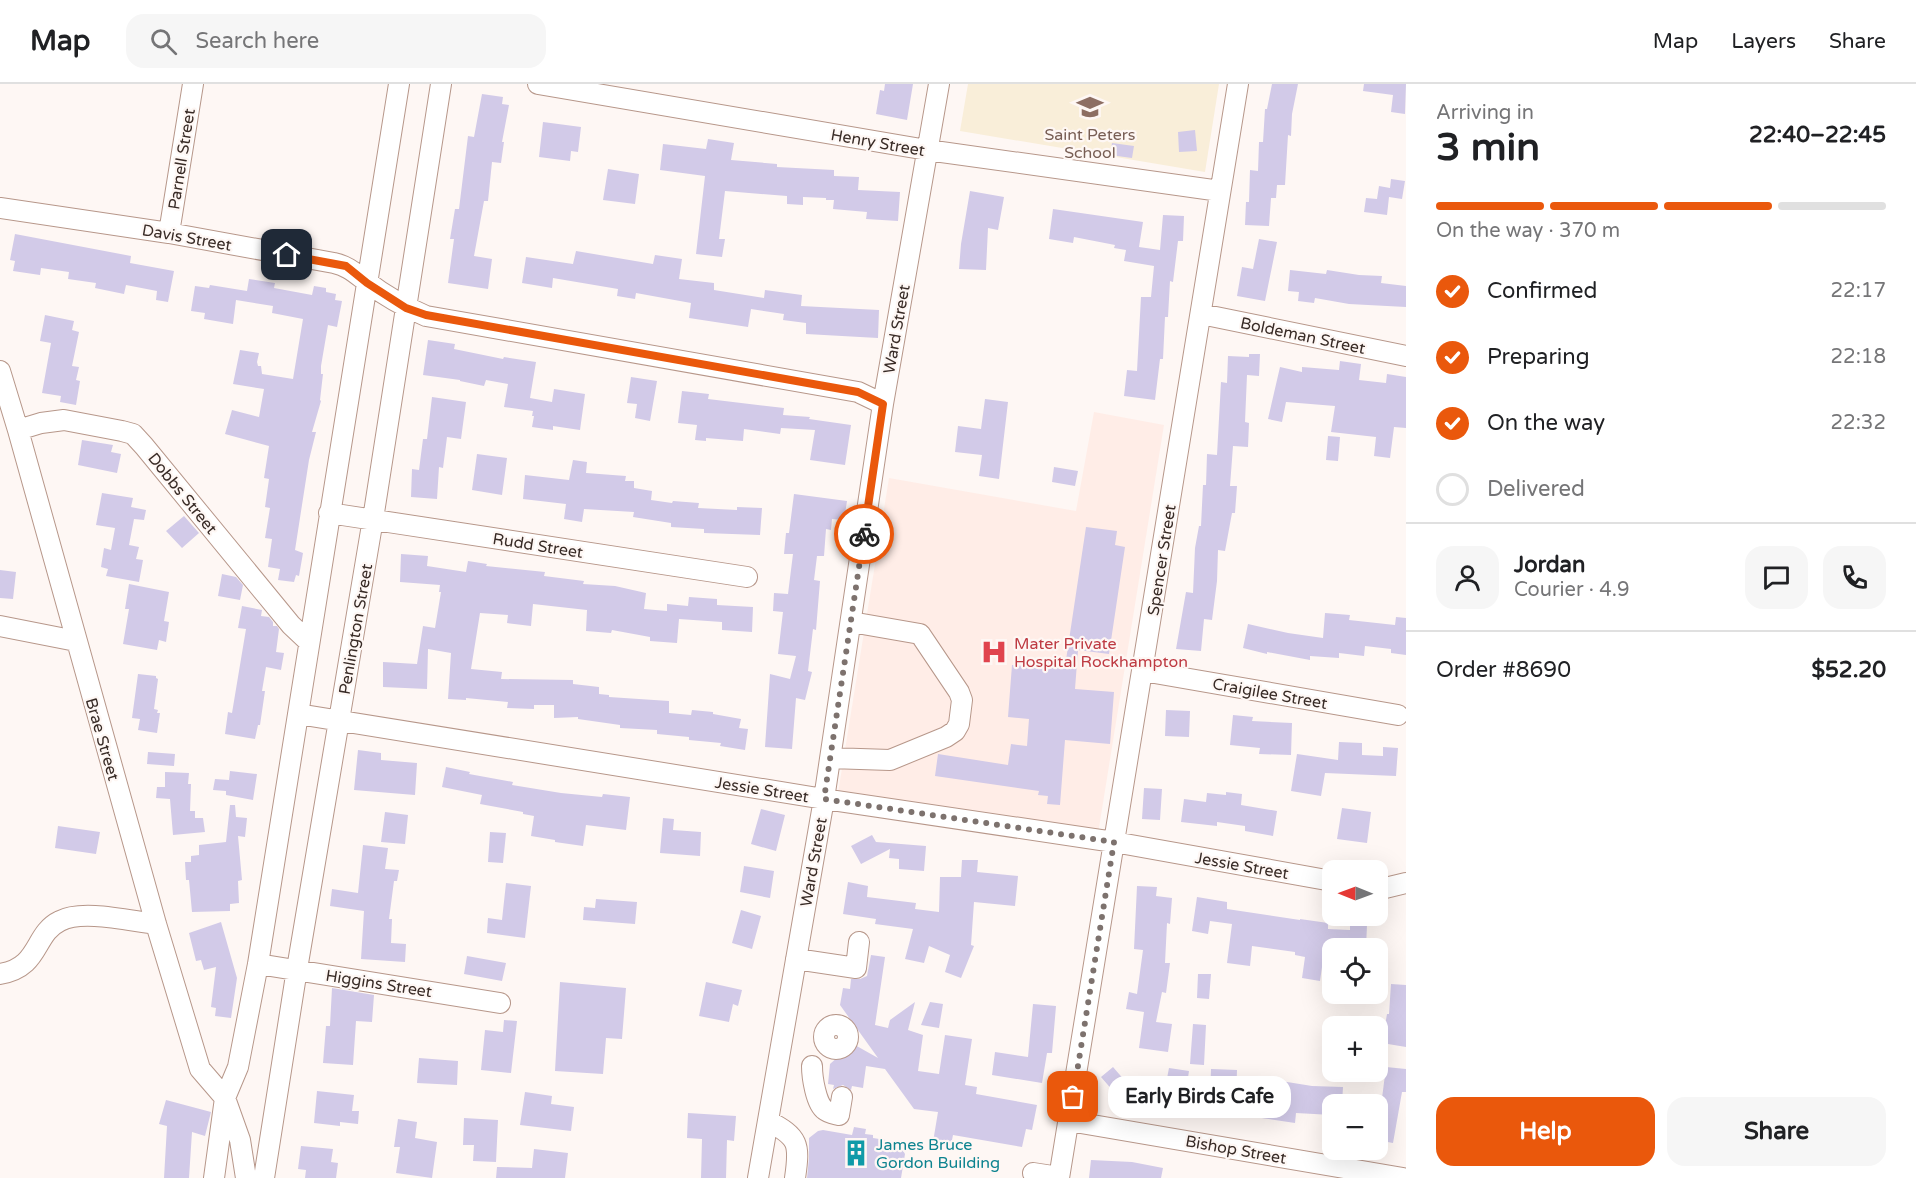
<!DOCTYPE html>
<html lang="en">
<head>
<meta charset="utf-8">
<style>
	body { margin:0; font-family:"Varela Round",sans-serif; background:#f6f6f6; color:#202124; height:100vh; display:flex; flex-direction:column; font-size:22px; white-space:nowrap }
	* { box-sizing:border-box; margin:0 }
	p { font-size:20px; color:#757577 }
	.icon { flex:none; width:33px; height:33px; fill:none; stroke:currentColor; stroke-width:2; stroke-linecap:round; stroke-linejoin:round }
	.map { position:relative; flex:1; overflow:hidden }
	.side { display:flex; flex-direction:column; background:#fff; width:510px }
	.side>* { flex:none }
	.needle { width:39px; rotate:271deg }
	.buttons { position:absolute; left:1322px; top:776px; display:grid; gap:12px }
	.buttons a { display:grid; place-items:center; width:66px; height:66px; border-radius:12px; background:#fff; box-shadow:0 6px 24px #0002; font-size:30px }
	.pin { position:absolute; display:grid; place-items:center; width:51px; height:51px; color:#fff; margin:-26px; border-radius:12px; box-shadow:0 3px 9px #0006 }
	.courier { position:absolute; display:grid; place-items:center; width:60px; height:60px; margin:-30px; border:4px solid #ea580c; border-radius:50%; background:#fff; color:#222; box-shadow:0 2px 8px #0007 }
	.bubble { position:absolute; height:42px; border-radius:18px; background:#fff; box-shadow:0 6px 24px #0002; font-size:20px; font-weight:700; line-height:42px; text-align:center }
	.summary em { font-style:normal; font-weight:700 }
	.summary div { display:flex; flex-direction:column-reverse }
	.summary { display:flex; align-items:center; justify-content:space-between; height:102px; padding:0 30px }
	h1 { font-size:39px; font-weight:700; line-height:45px }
	.bar { display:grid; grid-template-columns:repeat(4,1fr); gap:9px 6px; align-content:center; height:72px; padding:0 30px }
	.bar i { height:8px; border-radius:4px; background:#e0e0e0 }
	.bar .current { background:#ea580c }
	.bar p { grid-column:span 4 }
	.line { display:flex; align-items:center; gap:15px; padding:0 30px; border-top:2px solid #e0e0e0 }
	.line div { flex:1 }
	.round { display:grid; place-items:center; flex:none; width:63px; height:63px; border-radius:18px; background:#f6f6f6 }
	ol { padding:0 30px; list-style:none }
	li { display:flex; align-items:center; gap:18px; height:66px }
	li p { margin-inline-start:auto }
	li .icon { padding:6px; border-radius:50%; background:#ea580c; color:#fff; stroke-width:4 }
	li:last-child { color:#757577 }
	li i { width:33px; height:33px; border:3px solid #e0e0e0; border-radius:50% }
	.action { display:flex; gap:12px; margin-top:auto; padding:12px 30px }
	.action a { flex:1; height:69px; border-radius:18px; background:#ea580c; color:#fff; font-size:24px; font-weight:700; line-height:69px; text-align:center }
	.action a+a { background:#f6f6f6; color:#202124 }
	header { display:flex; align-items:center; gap:36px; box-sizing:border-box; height:84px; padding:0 30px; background:#fff; border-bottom:2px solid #e0e0e0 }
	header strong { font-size:28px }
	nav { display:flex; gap:33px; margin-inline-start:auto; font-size:21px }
	.search { width:420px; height:54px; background:#f6f6f6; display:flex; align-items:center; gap:15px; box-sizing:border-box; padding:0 21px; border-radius:18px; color:#757577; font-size:22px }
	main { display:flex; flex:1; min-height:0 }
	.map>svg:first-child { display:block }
	.built { fill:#ffede7 }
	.education { fill:#f9eed9 }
	.building { fill:#d2cae8 }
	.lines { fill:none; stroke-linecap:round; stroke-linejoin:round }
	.minor-casing { stroke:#b7978a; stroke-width:22 }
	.minor { stroke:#fff; stroke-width:20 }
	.done { stroke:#7d726e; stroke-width:6; stroke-dasharray:0 10.8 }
	.route { stroke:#ea580c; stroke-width:8 }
	.labels { text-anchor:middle; stroke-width:4.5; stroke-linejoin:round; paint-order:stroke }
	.education-label { font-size:16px; fill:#785e54; stroke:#fef7f4 }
	.street-label { font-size:16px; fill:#382b26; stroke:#fef7f4 }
	.health-label { font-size:16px; fill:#be3a42; stroke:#fef7f4; text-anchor:start }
	.culture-label { font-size:16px; fill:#0d838f; stroke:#fef7f4; text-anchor:start }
</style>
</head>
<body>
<header>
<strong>Map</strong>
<div class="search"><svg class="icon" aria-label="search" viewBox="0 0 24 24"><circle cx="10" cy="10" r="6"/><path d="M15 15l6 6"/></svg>Search here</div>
<nav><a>Map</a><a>Layers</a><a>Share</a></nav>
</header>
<main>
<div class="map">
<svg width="1406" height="1094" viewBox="0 0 1406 1094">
	<rect width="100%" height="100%" fill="#fef7f4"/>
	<!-- built -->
	<path class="built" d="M1094,328L1164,341L1097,756L838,709L889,394L1076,427Z"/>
	<!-- education -->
	<path class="education" d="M968,0H1219L1205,88L960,47Z"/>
	<!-- building -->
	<path class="building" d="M885,0H913L907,36L876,30L880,6L884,7Z
		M1272,0H1298L1292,30L1291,52L1288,51L1285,101H1277L1276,114H1271L1269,142L1245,141L1246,118H1249L1250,86L1258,87L1259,58H1263L1265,25H1267Z
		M1364,0H1406L1405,30L1391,28L1393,11L1363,7Z
		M482,10L503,13L502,20L509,21L502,58H504L501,79L492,78L488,117H484L474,172L492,175L488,205L448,199L454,155H450L455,125H459L468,52L474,53Z
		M543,38L581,43L578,68L571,67L570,77L539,73Z
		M1195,46L1197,67L1179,68L1178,48Z
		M708,55L734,59L731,76L777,80V83L834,86V92L859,93L858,106L900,108L898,137L866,135L867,128L833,125L834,116H826V114L803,113V121L787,120V112L725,107L719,155H725L722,173L696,170L705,92L660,86L663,60L706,65Z
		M1112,59L1134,62L1132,74L1110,71Z
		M608,85L639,90L635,120L603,116Z
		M1391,95L1405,97L1402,115L1389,113L1387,131L1364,128L1366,114L1377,115L1379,102L1390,104Z
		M970,107L1004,113L998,146L988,144L986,186L959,185L961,160Z
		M1053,125L1143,138L1139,163L1160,166L1163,131L1184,132L1183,157H1178L1173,198L1170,197L1168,233H1165L1163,275H1160L1155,316L1124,312L1127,286L1137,287L1141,213H1151L1154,182L1124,177L1126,166L1114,164L1115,161L1074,153L1073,159L1049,155Z
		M15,150L131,172L130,179L174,187L168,218L156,216L157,207L126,201L124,210L95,204L96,199L68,195L69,188L41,184L40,191L13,187L15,177L10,176Z
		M1259,155L1277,158L1265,217L1237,212L1242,183L1253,185Z
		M576,167L653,180L655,171L682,175L679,195L714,199V206L764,214L765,206L802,211L801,222L879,226L878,254L806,250V239L783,236L784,230L751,225L748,243L689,234L691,219L636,209L635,215L617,212L618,205L553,194L552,204L522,199L526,173L573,180Z
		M1290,186L1326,190L1327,186L1359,191L1382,192L1381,199L1406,202V223L1349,220L1315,214L1314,219L1298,217L1299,208L1288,207Z
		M249,195L275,199L274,204L312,211L314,202L326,204V208L336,210L335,216L342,217L337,243L328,241L321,282V290H323L320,316L321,317L312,348H316L309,376L295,466L303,469L299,492L296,491L294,498L278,496L280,485L268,483L272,455L265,454L270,424L265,423L269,395L264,394L269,362L225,350L232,326L259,333L264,305L233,300L240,266L259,269L257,278L258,282H261L262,290L293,295L303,235L272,229L273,222L236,216L233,240L204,235L205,229L191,227L195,202L209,204L210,201L247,207Z
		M45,231L74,237L72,246L79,248L72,282L79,283L76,296L80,297L76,321L60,318L61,312L42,309L51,259L40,257Z
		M428,256L455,260L454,265L503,275L504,273L536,278L530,314L552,318L554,305L585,310L580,346L553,342V346L532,343L534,332H532L533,327L504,323L508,300L486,296L484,302L460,297V296L423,291Z
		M1249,270H1260L1259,292L1247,291L1245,338L1249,339L1248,363L1233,362L1230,402H1237L1235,429H1232L1225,467L1218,466L1217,497L1212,536L1204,535L1201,567L1176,565L1186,508L1193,509L1195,464L1199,442H1201L1203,401H1206L1207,370L1217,371L1221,298L1227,299L1228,272L1249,273Z
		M1340,277L1361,280L1359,296L1386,299L1387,290L1406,293V344L1394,343L1390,374L1374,372L1376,353L1331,348L1335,322L1286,318L1282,338L1268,335L1280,283L1302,288V283L1339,286Z
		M631,293L657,297L650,337L635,334L637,320L627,319Z
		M682,307L709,310L708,315L784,324L783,331L810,333L809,335L851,341L845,381L810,376L815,346L781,344L780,350L744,345L743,357L706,354V357L695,356L697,341L678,339Z
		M432,313L466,318L461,355L447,353L443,384L439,383L437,415L411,413L412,385L419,386L423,355H427Z
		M985,315L1008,318L999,395L979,392L982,371L955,368L958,342L981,345Z
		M1328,352L1340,353L1338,377L1326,376Z
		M82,356L113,361L111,368L121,370L117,389L78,381Z
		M477,370L507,374L502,411L472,406Z
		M573,376L587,378L586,389L626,392L625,397H634V404L652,407L651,416L672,419L673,417L699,419L698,424L737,426V423L762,424L760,451L704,449V445L671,443V439L633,433L634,428L584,425L582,438L564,435L566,420L523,415L525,391L569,396Z
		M1054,383L1078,387L1075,402L1052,398Z
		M102,409L133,414L131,423L146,426L144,436L134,435L129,461L139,463L136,475L143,476L139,498L106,492L108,485L101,483L104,464L111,466L115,444L96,441Z
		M794,410L847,417L844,436L832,435L831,446L826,445L824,472H817L814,496L820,497L816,546L813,545L808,587L812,588L805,616L796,614L792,665L765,663L770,590L790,595L796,572L778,570L783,528L773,527L774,509L788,510L793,470H784L786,449H789Z
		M184,432L199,449L182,464L166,447Z
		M1086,443L1117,447L1115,461L1125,463L1109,570L1078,566L1075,605L1114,608L1110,660L1065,656L1060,721L1047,720L1048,712L1038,711L1039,707L935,692L938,670L1008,681L1011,660L1027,662L1029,635L1008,633L1012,581L1045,584L1046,574L1066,576Z
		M401,470L428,472L427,482L466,488L468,477L487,480L486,482L545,488L544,492L584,497L583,500L615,502L646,509L644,525L667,527V520L688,522L689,513L717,515V521L753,523L752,548L722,546V538L679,535L677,559L650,557V553L612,546L611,549L586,547L587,526L533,520L531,542L507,539L508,531L480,529L471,585L502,588L501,595L573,596V600L599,603V610L609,611V613L669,617V629L691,631L692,626L713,628V630L741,635L739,644L748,645L745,666L720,662L721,659L689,656V653L657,650V646L620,644V641L578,635V633L554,634V621H534V625L507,624L508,618L466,614V616L448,615L451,569L428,565L427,605L383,603V578L417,580L423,542L435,544L441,508H439L440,501L400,498Z
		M0,486L16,488L13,515L0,514Z
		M222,490L236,493L243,501L240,516L218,512Z
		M129,500L169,508L164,537L169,538L166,558L159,556L157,566L123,560L129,525H125Z
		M242,522L262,526L261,532L269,533L273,538V542H277L279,545L276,568L284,569L281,586L266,583L262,607H265L260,641H258L255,655L225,650L228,628L232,629L246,545L238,544Z
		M1325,529L1350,531L1349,536L1395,541L1396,533L1406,534V571L1391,569V565L1365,562L1364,572L1339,569V574L1310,572V576L1267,568V570L1243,564L1248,540L1288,549L1323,554Z
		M138,590L156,592V594L158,595L154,625L158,626L157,629H160L157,649L138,646L140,635L132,634Z
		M1166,626L1190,627L1189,653L1165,652Z
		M1233,631L1253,633L1252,637L1292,639L1291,671L1259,670L1260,664L1230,661Z
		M1339,658L1362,659V671L1383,672V663L1398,664L1396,692L1325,689L1321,712L1291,707L1297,670L1338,676Z
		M358,666L381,669V676L417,679L415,711L354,706Z
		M148,668L175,670L174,682L147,680Z
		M446,683L470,688L469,690L513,698L512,701L561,709L602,713L603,710L630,713L626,746L586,741L583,762L555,758V756L531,752L534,732L523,730V728L480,720L482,711L442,703Z
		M230,687L257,690L253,716L226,711V707L213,706L215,695L229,696Z
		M165,688L189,689L188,700H191L190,727H195V734H203L205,748L173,751L170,715L156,714L157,703H165Z
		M1144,704L1162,705L1160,736L1142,735Z
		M1226,708L1242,710L1241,721L1277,727L1273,752L1245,747V742L1217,738V742L1181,738L1184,715L1206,718L1207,709L1226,711Z
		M230,721H235L236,733L247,734L245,753L238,752L242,796L238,797L239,819L230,820V827L192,828L189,796H186L185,778H191V772L199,771V761L226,758Z
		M1342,724L1371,728L1367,759L1337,755Z
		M761,725L785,731L776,767L751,760Z
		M385,728L408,731L405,760L381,758Z
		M663,734L674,735L673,746L701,748L700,772L660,769Z
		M58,742L100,748L96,770L55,764Z
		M490,748L506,749L503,779L488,778Z
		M872,751L876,758L926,762L924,787L899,785V775L889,774L890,765L861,780L851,762Z
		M363,761L388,764L385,785L399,786L397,797H394L389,835H392L391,859L406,860L405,878L361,875L364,827L330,822L332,805L358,809Z
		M962,776H978L977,788L1018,792L1015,822L974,818L971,861L974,862L961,894L945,888L950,871L929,862L924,879L905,875L913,845L875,840L876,835L843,830L848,798L868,802L867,813L916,819L915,825L939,828L940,793H961Z
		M744,782L774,787L770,814L740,808Z
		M506,799L531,802L525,854L487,849L488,834L502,836Z
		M1137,802L1157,803L1156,812L1172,814L1170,840L1167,839L1165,879H1170L1166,909L1162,908L1156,938L1172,940L1168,968L1139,964L1144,928L1126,925L1129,908L1137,910L1143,866L1134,865Z
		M1197,813L1227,818V825L1300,836V835L1328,839V845L1350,846V841H1367L1366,864H1332V876H1323L1320,897L1302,894L1305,873L1295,871V868L1252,862L1250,882L1227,879L1232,840L1210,837L1208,850L1192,847Z
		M596,815L637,818L635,840L583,836L584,823L595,824Z
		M741,826L761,832L752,865L732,859Z
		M221,838L237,894L231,934L215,932L216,924L211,923L216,883L204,886L201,876L196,877L189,849Z
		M871,871L885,873L875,941L888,944L890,936L915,918L908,946L923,951L918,987L939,990L945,951L972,955L965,1001L977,1003L976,1010L1037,1021L1032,1046L1026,1045L1022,1063L953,1051L951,1061L933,1058L938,1028L914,1025L885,985L866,982L863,1004L852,1002L851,1006L843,1001L833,1005L834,1001L828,1000L830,980L839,972L835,960L839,952L878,974L840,921L843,904L850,905L851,895H860L867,892Z
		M467,872L506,879L502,897L464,890Z
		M1198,890H1211L1209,915L1197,914Z
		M560,898L626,904L622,955L606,954L603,990L555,987Z
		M706,898L742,906L738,922L733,920L729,938L699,932Z
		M1391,900L1406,901V963L1382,959L1387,930H1389Z
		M332,904L374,911L372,938L356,937L353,981L323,979L326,942H330Z
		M930,918L943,920L939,944L921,941Z
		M1033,920L1056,922L1052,969H1047L1042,999L992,991L995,968L1028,973Z
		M504,936L517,937L511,989L481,986L485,946L503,948Z
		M1193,940L1206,941L1204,981L1190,980Z
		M419,974L458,977L457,1001L417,999Z
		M1113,983L1132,1005L1120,1015L1101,993Z
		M1386,983L1406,985V1008H1402L1393,1059L1377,1056V1021L1381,1022Z
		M1169,984L1189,987L1184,1019L1163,1015Z
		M1211,985L1237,986L1236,1016L1210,1014Z
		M1281,997L1312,1002L1343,1003L1342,1020H1332V1031L1296,1029L1295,1039L1248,1032L1251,1011L1278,1015Z
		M317,1007L354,1011L352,1027H359L358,1040L340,1038V1042L314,1039Z
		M525,1008L552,1012L551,1020L574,1023L571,1047L520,1041Z
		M166,1016L211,1028L205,1052L192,1048L189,1094H164L167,1042L159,1040Z
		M688,1029L736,1032L734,1057L727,1056L726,1094H701L702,1055L687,1054Z
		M464,1034L498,1036L496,1078L473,1077L474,1061H463Z
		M398,1035L417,1038L415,1054L437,1058L432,1094L396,1089L400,1063H394Z
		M854,1043L866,1045L865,1050L873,1051V1054L898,1058L905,1070L901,1094H807L809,1074V1054L818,1047L823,1046L852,1051Z
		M301,1062L333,1065L331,1078L338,1079L336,1094H305L306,1086L298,1085Z
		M534,1065L568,1069L565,1094H496L497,1083L532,1084Z
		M1091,1076L1132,1078L1163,1084L1161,1094H1089Z"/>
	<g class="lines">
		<!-- minor casing -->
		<g class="minor-casing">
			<path id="minor" d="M538,0L927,66L1220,107
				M0,124L169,149L334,179C348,182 356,190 367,198C385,212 405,223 426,232L858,308L883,320
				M169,149L193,0
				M1201,230L1406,272
				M0,287L18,346L156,840L200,985L225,1014L240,1056L246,1094
				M18,346L41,339L64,336L122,347L133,350L144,362L291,541L309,558
				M329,429L747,493
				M0,542L76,557
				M1143,587L1398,631
				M298,630L824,715L1114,758L1332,797
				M830,674L890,676L946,653L955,647L959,640L962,616L959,608L920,550L851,538
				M1377,804L1381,805L1406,799
				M796,875L856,884L859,858
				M258,880L500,919
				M0,890C41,883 33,850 60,837C82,825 130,837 156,840
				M824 953a12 12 0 1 1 24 0a12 12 0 1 1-24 0Z
				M812,982C812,993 816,1020 825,1026C828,1029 835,1030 839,1031L842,1013
				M768,1037C799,1053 800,1060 795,1094
				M1069,1037L1403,1094
				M1033,1089L1059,1093
				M214,1094L225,1014L238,983L258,880L399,0
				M264,1094L297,885L373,435L441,0
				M758,1094L824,715L883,320L939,0
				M1059,1094L1238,0"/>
		</g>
		<!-- minor -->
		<use href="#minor" class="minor"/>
	</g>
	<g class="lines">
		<!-- done -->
		<path class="done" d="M864,450L824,715L1114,758L1073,1013"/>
		<!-- route -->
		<path class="route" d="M287,171L346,182L367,199L406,224L426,231L858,308L883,320L864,450"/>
	</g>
	<!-- icons -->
	<defs>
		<g id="school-bare" transform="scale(2.07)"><path d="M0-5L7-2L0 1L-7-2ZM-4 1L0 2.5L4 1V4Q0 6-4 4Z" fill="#8d6e63" stroke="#fef7f4" stroke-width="2.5" paint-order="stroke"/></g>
		<g id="hospital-bare" transform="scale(2.07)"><path d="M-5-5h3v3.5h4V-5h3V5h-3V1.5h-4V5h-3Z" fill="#e0444e" stroke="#fef7f4" stroke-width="2.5" paint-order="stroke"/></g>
		<g id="building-bare" transform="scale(2.07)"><path d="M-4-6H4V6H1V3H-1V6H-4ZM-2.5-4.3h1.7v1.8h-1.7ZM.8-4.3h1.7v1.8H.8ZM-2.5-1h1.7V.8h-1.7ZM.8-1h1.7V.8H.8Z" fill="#0f9aa8" stroke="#fef7f4" stroke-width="2.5" paint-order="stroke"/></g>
	</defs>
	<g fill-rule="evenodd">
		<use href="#school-bare" x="1090" y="23"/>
		<use href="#hospital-bare" x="994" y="568"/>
		<use href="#building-bare" x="856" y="1069"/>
	</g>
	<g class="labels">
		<!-- education labels -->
		<g class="education-label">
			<text x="1090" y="56">Saint Peters<tspan x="1090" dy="18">School</tspan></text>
		</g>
		<!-- street labels -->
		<g class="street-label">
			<text transform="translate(878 58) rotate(10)" y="6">Henry Street</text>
			<text transform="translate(181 75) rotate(-81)" y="6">Parnell Street</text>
			<text transform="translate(187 153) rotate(10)" y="6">Davis Street</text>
			<text transform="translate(896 245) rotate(-80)" y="6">Ward Street</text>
			<text transform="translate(1303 251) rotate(12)" y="6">Boldeman Street</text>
			<text transform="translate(183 409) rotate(51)" y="6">Dobbs Street</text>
			<text transform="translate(538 461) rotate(9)" y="6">Rudd Street</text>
			<text transform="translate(1161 476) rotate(-81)" y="6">Spencer Street</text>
			<text transform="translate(355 545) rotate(-80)" y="6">Penlington Street</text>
			<text transform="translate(1270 609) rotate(10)" y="6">Craigilee Street</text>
			<text transform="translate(103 655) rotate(74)" y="6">Brae Street</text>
			<text transform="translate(762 705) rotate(9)" y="6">Jessie Street</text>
			<text transform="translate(813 778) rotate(-80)" y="6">Ward Street</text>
			<text transform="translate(1242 781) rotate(10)" y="6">Jessie Street</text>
			<text transform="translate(379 899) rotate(9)" y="6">Higgins Street</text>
			<text transform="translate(1236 1065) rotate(10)" y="6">Bishop Street</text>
		</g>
		<!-- health labels -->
		<g class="health-label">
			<text x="1014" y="565">Mater Private<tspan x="1014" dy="18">Hospital Rockhampton</tspan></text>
		</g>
		<!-- culture labels -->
		<g class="culture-label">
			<text x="876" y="1066">James Bruce<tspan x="876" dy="18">Gordon Building</tspan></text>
		</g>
	</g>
</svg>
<div class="buttons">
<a><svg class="needle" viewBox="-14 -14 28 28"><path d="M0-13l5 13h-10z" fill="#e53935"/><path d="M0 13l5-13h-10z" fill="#757577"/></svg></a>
<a><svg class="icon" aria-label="locate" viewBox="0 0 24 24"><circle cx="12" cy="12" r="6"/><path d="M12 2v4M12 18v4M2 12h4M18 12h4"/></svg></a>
<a>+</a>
<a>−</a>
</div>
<div class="pin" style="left:1073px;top:1013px;background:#ea580c"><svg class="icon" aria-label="bag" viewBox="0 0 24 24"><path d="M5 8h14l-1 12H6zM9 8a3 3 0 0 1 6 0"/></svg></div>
<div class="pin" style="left:287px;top:171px;background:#1f2937"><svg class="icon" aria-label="home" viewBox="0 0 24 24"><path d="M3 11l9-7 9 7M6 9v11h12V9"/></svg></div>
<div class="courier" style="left:864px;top:450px"><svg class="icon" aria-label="bike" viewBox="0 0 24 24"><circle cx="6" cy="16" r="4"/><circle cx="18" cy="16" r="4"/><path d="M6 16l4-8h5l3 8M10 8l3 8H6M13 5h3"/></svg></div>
<div class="bubble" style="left:1108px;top:992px;width:183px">Early Birds Cafe</div>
</div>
<section class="side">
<div class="summary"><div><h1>3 min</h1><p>Arriving in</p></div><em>22:40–22:45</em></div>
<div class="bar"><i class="current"></i><i class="current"></i><i class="current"></i><i></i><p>On the way · 370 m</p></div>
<ol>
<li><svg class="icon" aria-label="check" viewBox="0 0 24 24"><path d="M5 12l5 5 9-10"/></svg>Confirmed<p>22:17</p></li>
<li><svg class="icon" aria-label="check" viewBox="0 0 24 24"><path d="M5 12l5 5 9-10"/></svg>Preparing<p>22:18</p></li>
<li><svg class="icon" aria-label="check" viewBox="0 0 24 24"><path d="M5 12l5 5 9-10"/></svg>On the way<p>22:32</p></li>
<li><i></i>Delivered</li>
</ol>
<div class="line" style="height:108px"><a class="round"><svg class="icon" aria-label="person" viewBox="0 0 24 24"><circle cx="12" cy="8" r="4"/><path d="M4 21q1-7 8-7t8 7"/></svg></a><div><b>Jordan</b><p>Courier · 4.9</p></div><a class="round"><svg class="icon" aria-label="chat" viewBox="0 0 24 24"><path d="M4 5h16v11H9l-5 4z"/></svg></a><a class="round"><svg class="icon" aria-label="phone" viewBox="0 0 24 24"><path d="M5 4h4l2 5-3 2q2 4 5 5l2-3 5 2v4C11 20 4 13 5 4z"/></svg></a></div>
<div class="line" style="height:78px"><div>Order #8690</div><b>$52.20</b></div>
<div class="action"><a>Help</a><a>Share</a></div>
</section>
</main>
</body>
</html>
